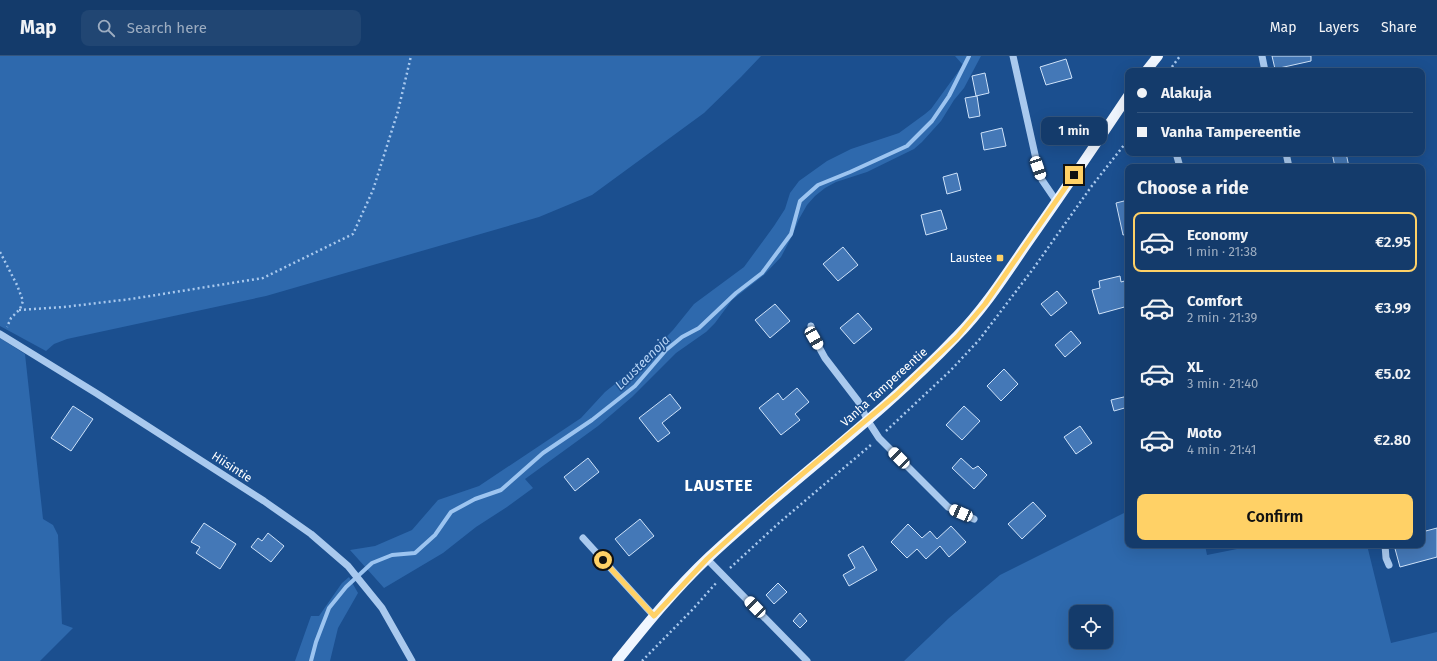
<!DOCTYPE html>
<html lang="en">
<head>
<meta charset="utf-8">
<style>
  body { margin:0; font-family:"Fira Sans",sans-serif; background:#214673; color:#f1f3f6; height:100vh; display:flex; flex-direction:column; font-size:15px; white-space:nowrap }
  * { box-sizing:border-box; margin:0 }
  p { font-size:13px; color:#9dadc1 }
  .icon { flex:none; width:22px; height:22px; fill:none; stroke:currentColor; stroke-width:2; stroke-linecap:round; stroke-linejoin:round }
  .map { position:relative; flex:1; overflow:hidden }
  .sheet { position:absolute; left:1125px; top:108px; width:300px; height:384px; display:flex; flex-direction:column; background:#143b6b; border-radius:8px; box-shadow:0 4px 16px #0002,0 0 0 1px #33557e }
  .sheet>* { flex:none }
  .top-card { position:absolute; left:1125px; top:12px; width:300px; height:88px; border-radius:8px; box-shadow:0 4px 16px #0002,0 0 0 1px #33557e; display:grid; align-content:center; height:88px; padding:0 12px; background:#143b6b }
  .tools { position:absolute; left:1069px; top:549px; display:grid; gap:8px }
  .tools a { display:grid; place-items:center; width:44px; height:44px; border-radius:8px; background:#143b6b; box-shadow:0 4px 16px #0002,0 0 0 1px #33557e; font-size:20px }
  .end { position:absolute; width:18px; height:18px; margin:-9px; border:5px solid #ffd166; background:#111; box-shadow:0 0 0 2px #111 }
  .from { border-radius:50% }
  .bubble { position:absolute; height:28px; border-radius:8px; background:#143b6b; box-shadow:0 4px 16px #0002,0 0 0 1px #33557e; font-size:13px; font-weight:600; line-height:28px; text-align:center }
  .car { position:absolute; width:12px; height:24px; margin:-12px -6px; border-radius:5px; box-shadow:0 0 3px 1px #0007; background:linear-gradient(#fff 24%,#345 0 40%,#fff 0 76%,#345 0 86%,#fff 0) }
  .top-card b { display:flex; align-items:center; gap:14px; height:38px; font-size:15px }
  .top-card b+b { border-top:1px solid #33557e }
  .top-card i { width:10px; height:10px; background:#f1f3f6 }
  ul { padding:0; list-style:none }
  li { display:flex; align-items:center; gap:12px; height:60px; margin:0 8px 6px; padding:0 4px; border:2px solid transparent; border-radius:8px }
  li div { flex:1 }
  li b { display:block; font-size:15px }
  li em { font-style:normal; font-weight:600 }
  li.active { border-color:#ffd166 }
  li>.icon { width:36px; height:36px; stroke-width:1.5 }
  h2 { padding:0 12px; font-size:18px; line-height:48px }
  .primary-button { display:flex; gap:8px; margin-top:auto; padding:8px 12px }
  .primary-button a { flex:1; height:46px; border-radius:8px; background:#ffd166; color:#111; font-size:16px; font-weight:600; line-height:46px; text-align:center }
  header { display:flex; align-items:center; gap:24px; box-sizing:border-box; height:56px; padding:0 20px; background:#143b6b; border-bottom:1px solid #33557e }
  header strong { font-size:19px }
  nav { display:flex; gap:22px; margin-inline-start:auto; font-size:14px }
  .search { width:280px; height:36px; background:#214673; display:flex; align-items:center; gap:10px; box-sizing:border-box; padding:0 14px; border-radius:8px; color:#9dadc1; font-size:15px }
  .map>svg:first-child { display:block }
  .green { fill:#2e69ad; fill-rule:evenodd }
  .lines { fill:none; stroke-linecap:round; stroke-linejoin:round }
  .stream { stroke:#9cc4f0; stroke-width:4 }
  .building { fill:#4478b7; stroke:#cfe3fa }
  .path { stroke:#a9c9ee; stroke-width:2.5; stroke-dasharray:2 3; stroke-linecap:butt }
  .minor { stroke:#a9c9ee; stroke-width:7 }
  .major { stroke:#f0f6ff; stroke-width:10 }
  .route { stroke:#ffd166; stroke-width:5 }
  .poi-dot { fill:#ffd166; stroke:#1b4f8f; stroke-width:1.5 }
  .labels { text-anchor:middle; stroke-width:3; stroke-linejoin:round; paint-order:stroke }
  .poi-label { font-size:12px; fill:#fff; stroke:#1b4f8f; text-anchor:end }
  .street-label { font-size:12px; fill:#fff; stroke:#1b4f8f }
  .water-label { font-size:13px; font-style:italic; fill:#b5d3f5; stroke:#1b4f8f }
  .district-label { font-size:16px; font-weight:bold; letter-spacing:1px; fill:#fff; stroke:#1b4f8f }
</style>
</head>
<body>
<header>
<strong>Map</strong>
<div class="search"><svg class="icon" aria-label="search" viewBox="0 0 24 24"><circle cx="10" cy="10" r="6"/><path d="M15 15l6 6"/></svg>Search here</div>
<nav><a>Map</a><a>Layers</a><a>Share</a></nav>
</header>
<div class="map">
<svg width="1437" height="605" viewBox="0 0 1437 605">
  <rect width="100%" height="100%" fill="#1b4f8f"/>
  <path class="green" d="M 0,0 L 761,0 L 741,21 L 704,57 L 592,139 L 539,161 L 266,240 L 67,283 L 54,288 L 46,295 L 0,270 Z
    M 955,0 L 981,0 L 964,32 L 954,44 L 941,65 L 922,86 L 914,93 L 867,116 L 836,126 L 825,132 L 815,140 L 807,149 L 799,163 L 792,180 L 781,201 L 764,219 L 732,244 L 715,267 L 706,276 L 676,297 L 632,341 L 598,370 L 525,423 L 533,432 L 507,451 L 476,471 L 443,497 L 384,532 L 350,494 L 375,490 L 412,474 L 438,444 L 479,430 L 581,362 L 605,336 L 641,307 L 673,274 L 694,248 L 744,211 L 774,170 L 785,153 L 790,137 L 799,125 L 827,105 L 851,93 L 899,77 L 925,58 L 931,53 L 963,9 Z
    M 0,282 L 25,298 L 43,463 L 53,469 L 58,479 L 62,568 L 73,572 L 40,605 L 0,605 Z
    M 1128,455 L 1128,489 L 1205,489 L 1207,499 L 1257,489 L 1367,489 L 1391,587 L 1437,576 L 1437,605 L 904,605 L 949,562 L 1000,519 ZM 1076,556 L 1106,556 L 1106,586 L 1076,586 Z
    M 349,521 L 358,537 L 338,572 L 330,605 L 295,605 L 311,560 L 319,560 L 342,527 Z"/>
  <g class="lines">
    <path class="stream" d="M 311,605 L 316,586 L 329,552 L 346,531 L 372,507 L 392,499 L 415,497 L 435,479 L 451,456 L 475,443 L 501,434 L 543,397 L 592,364 L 635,330 L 666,294 L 682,281 L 699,272 L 736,237 L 762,217 L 791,178 L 800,145 L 818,129 L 850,116 L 907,90 L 932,65 L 949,40 L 969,0"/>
  </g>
  <path class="building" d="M 1272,0 L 1311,0 L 1311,5 L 1275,13 Z
    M 1066,3 L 1072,22 L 1046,29 L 1040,11 Z
    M 985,17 L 989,37 L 976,40 L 972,20 Z
    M 977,40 L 980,60 L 969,62 L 965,42 Z
    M 1002,72 L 1006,90 L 984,94 L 981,77 Z
    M 1332,97 L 1346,97 L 1349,111 L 1335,111 Z
    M 957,117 L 961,134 L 947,138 L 943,121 Z
    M 1128,144 L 1128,178 L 1123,179 L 1116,147 Z
    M 941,154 L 947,173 L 926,179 L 921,159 Z
    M 843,191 L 858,209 L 838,225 L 823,208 Z
    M 1120,220 L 1121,226 L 1128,224 L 1128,250 L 1099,258 L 1092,234 L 1100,232 L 1099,225 Z
    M 1057,235 L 1067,247 L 1051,260 L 1041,248 Z
    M 775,248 L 790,265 L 770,282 L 755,264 Z
    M 858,257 L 872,273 L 854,288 L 840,272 Z
    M 1071,275 L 1081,287 L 1065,301 L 1055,289 Z
    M 1004,313 L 1018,328 L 1001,345 L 987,330 Z
    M 797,332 L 809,346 L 795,358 L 800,364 L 781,379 L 759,352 L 778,337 L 783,344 Z
    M 670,338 L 681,352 L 662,367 L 670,377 L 658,386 L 639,362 Z
    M 1128,340 L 1128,351 L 1114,355 L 1111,344 Z
    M 73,350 L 93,363 L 71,395 L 51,382 Z
    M 964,350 L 980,365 L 962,384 L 946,369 Z
    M 1080,370 L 1092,387 L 1076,398 L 1064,381 Z
    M 588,402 L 599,416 L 575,435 L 564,421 Z
    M 961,402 L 973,413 L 978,410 L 987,419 L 974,433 L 952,412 Z
    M 1033,446 L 1046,460 L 1022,483 L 1008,468 Z
    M 640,463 L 654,480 L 629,500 L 615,483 Z
    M 204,467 L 236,488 L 220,513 L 196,497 L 200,491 L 191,486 Z
    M 908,468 L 922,482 L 930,475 L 937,483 L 951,470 L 966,486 L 949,501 L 940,490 L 926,503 L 917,493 L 907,502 L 891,486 Z
    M 1437,472 L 1437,501 L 1400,511 L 1394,489 L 1422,489 L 1422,476 Z
    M 268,477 L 284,490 L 271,506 L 251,491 L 258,482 L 262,485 Z
    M 863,490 L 877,514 L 849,530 L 843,519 L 855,512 L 848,499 Z
    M 778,527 L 787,536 L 774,548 L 766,539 Z
    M 800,557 L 807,565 L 800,572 L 793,565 Z"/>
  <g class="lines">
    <path class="path" d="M 1169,15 L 1180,0
      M 0,196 L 17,229 L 23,245 L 20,253 L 11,262 L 7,271
      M 19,254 L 64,251 L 131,243 L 263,222 L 353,178 L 373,134 L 398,55 L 411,0
      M 886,375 L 951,314 L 979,284 L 1033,213 L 1091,131 L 1128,84
      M 730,512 L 780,466 L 872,388
      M 642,605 L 693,553 L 717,526"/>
    <path class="minor" d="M 1013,0 L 1038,112 L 1042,124 L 1057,146
      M 1262,0 L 1265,15
      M 1176,97 L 1180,111
      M 1286,97 L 1289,111
      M 811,270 L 814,282 L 825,302 L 858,345 L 868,365 L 879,382 L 948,451 L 974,463
      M 0,278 L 96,337 L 264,445 L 311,478 L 348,510 L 382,552 L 412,605
      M 583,482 L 654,560
      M 1385,489 L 1386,502 L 1389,509
      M 707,503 L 807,605"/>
    <path class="major" d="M 1146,15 L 1158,0
      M 617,605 C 646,569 675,533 709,501 C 789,426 880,361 956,281 C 982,255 1003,223 1024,192 C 1059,142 1094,91 1128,40"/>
  </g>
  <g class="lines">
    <path class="route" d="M 603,504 L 654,560 L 707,503 L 768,447 L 896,339 L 957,281 L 985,248 L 1074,119"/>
  </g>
  <rect class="poi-dot" x="996" y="198" width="8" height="8" rx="2"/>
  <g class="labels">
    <g class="poi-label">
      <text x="992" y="206">Laustee</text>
    </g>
    <g class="street-label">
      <text transform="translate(884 331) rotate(-42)" y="4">Vanha Tampereentie</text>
      <text transform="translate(232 411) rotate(33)" y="4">Hiisintie</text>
    </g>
    <g class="water-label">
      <text transform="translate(642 306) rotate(-45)" y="5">Lausteenoja</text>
    </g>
    <g class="district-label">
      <text x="719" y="435">LAUSTEE</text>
    </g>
  </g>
</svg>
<div class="tools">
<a><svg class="icon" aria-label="locate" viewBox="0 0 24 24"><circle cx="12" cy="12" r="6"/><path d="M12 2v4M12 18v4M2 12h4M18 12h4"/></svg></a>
</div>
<i class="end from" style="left:603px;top:504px"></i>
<i class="end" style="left:1074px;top:119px"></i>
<div class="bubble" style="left:1041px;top:61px;width:66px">1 min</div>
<i class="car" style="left:1038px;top:112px;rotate:161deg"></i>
<i class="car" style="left:814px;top:282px;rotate:150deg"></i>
<i class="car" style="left:899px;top:402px;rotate:315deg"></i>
<i class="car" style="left:961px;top:457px;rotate:294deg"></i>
<i class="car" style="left:755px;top:551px;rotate:316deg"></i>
<div class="top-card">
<b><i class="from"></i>Alakuja</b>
<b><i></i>Vanha Tampereentie</b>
</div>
<section class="sheet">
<h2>Choose a ride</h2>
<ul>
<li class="active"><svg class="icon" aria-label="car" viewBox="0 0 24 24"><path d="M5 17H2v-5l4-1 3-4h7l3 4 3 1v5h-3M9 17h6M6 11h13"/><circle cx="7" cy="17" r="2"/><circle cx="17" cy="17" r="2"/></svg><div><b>Economy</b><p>1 min · 21:38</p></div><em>€2.95</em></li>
<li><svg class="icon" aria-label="car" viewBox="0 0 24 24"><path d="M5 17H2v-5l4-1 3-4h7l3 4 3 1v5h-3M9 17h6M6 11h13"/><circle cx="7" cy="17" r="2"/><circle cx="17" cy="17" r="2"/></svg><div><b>Comfort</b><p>2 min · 21:39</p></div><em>€3.99</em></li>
<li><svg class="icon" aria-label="car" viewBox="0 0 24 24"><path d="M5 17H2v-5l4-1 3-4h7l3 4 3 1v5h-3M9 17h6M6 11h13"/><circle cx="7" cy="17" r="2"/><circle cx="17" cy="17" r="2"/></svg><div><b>XL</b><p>3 min · 21:40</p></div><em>€5.02</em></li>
<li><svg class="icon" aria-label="car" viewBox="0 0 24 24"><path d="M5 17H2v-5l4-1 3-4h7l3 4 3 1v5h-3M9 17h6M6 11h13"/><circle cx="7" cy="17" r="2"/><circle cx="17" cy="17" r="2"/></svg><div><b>Moto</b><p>4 min · 21:41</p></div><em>€2.80</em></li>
</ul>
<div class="primary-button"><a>Confirm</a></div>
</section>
</div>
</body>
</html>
